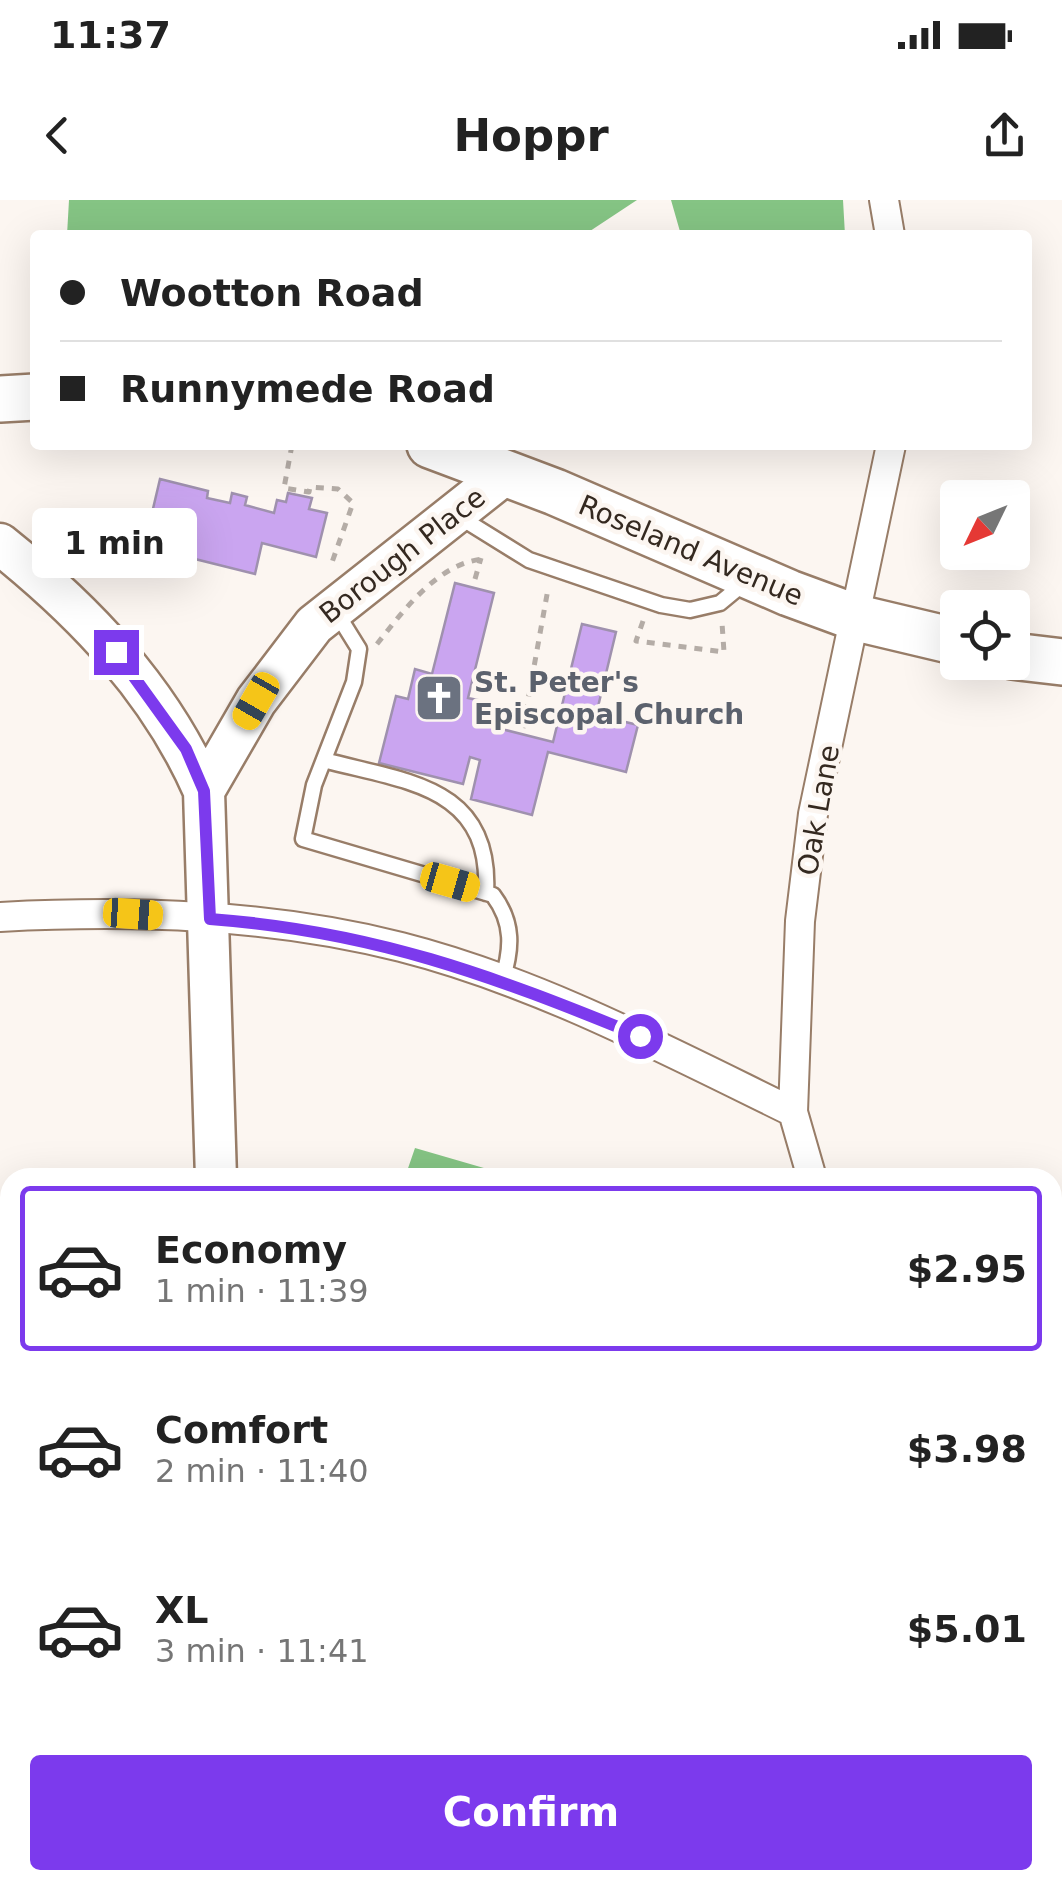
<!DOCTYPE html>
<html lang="en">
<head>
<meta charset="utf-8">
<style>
  body { margin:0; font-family:"DejaVu Sans",sans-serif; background:#f6f6f6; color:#222; height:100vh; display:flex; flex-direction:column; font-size:38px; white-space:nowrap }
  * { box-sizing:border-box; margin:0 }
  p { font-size:32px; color:#767676 }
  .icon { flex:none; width:55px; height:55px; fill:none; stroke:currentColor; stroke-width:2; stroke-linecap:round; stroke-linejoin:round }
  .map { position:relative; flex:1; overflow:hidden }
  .panel { position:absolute; left:0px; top:968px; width:1062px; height:722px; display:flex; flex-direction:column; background:#fff; border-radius:30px 30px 0 0; box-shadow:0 10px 40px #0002 }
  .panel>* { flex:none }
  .banner { position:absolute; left:30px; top:30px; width:1002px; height:220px; border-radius:10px; box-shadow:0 10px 40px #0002; display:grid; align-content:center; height:220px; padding:0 30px; background:#fff }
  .needle { width:65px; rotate:227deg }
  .controls { position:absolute; left:940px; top:280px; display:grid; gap:20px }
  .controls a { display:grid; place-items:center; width:90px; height:90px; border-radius:10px; background:#fff; box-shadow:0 10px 40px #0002; font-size:50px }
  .end { position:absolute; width:45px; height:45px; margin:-22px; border:12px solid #7c3aed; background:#fff; box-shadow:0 0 0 5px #fff }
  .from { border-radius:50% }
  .bubble { position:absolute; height:70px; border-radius:10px; background:#fff; box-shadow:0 10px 40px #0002; font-size:32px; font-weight:700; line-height:70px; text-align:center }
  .car { position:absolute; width:30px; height:60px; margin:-30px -15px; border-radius:12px; box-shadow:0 0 8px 2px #0007; background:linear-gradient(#f5c518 24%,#345 0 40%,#f5c518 0 76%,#345 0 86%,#f5c518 0) }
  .banner b { display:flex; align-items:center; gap:35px; height:95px; font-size:38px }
  .banner b+b { border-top:2px solid #e0e0e0 }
  .banner i { width:25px; height:25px; background:#222 }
  ul { padding:18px 0 0; list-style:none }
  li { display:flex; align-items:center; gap:30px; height:165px; margin:0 20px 15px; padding:0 10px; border:5px solid transparent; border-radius:10px }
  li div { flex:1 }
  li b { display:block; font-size:38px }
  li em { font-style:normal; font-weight:700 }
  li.current { border-color:#7c3aed }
  li>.icon { width:90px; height:90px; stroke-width:1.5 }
  .action { display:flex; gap:20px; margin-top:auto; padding:20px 30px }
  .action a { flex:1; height:115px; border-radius:10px; background:#7c3aed; color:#fff; font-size:40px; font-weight:700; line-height:115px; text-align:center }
  .status { display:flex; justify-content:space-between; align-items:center; height:70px; padding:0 50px; background:#fff; direction:ltr }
  .status svg { height:28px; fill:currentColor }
  header { display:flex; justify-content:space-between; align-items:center; height:130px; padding:0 30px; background:#fff; font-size:45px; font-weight:700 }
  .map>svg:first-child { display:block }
  .green { fill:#a2d3a0 }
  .forest { fill:#85c484 }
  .building { fill:#caa5f0; stroke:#9f91ae; stroke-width:2.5 }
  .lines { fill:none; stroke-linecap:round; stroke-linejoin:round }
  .lane-casing { stroke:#987d68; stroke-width:19 }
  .street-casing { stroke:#987d68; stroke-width:32 }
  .secondary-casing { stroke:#987d68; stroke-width:45 }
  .primary-casing { stroke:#987d68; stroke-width:50 }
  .path { stroke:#b4aca6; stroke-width:5; stroke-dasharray:8 8; stroke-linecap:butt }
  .lane { stroke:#fff; stroke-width:14 }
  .street { stroke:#fff; stroke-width:28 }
  .secondary { stroke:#fff; stroke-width:40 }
  .primary { stroke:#fff; stroke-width:45 }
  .route { stroke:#7c3aed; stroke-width:12 }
  .labels { text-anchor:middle; stroke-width:9; stroke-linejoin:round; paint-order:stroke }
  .street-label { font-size:28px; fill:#342920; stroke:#fcf6f1 }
  .worship-label { font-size:28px; font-weight:bold; fill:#5b616d; stroke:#fcf6f1; text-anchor:start }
</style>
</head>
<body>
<div class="status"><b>11:37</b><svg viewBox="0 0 49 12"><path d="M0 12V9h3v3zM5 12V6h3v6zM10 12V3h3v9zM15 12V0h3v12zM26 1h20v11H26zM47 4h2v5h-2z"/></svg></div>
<header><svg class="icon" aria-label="back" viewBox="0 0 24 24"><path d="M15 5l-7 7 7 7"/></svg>Hoppr<svg class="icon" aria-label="share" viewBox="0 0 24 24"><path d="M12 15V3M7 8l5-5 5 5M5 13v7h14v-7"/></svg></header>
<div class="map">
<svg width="1062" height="1688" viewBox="0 0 1062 1688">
  <rect width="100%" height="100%" fill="#fcf6f1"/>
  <path class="green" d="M 1053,1499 L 1062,1501 L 1062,1688 L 991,1688 L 983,1680 L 1052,1680 Z
    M 0,1642 L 10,1642 L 10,1680 L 343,1683 L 341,1688 L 0,1688 Z"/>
  <path class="forest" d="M 69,0 L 637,0 L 584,35 L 67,35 Z
    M 671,0 L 843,0 L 845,35 L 681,35 Z
    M 415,948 L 508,975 L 405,977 Z
    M 1062,1285 L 1062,1501 L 1052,1499 L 1052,1286 Z"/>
  <path class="building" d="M 160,279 L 208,291 L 207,298 L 230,303 L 232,293 L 247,297 L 245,305 L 274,313 L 277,300 L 286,302 L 288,293 L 312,298 L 309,309 L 327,313 L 316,357 L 262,343 L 255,374 L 175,354 L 179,337 L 148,330 Z
    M 455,383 L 494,393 L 468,498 L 487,502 L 482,524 L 553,542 L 582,424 L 616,432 L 596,515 L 638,525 L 626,572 L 548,552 L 532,615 L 471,599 L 480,560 L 470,557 L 463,584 L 379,563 L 396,496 L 408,499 L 415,469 L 432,474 Z"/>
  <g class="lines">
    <g class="lane-casing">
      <path id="lane" d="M 458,316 L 529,360 L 661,405 L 690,410 L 720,403 L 743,384
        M 336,412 L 359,449 L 354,482 L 314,585 L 303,639 L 493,695 C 514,723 512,749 502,781
        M 324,560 C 405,582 492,585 486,693
        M 0,1354 L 10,1356
        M 473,1680 L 491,1688"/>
    </g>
    <g class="street-casing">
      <path id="street" d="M 884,0 L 890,35
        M 0,717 C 133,710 271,714 401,747 C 538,782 666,850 793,912
        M 812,978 L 793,912 L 800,721 L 813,614 L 891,245
        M 1052,1036 L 1062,1038
        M 1052,1311 L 1062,1310
        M 0,1612 L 10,1613
        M 942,1680 L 950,1688"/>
    </g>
    <g class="secondary-casing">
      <path id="secondary" d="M 0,344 C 85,412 160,490 204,591 L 216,978
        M 204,591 L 256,501 L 314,425 L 505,274
        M 375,1688 L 379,1680"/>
    </g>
    <g class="primary-casing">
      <path id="primary" d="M 0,199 L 35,197
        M 430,245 L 555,292 L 789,393 L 857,418 L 958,442
        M 1012,456 L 1062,462"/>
    </g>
    <path class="path" d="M 292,245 L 284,288 L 309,292 L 310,287 L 338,289 L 353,303 L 330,368
      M 475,379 L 481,358
      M 643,421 L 636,441 L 724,452 L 722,423
      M 377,444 C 404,410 440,360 487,359
      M 523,528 L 548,389"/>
    <use href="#lane" class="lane"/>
    <use href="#street" class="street"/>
    <use href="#secondary" class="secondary"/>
    <use href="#primary" class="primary"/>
  </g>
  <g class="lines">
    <path class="route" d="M 116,452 L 186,549 L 204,591 L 210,719 C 373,731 491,775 640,836"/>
  </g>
  <defs>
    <g id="church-square" transform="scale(2.5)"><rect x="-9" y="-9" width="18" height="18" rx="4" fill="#6b7280" stroke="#fcf6f1"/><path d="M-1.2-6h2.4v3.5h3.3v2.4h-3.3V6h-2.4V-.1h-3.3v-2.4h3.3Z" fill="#fff"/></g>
  </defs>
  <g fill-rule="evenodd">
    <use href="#church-square" x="439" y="498"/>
  </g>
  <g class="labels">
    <g class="street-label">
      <text transform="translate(691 350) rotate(23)" y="10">Roseland Avenue</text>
      <text transform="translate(402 355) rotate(-38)" y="10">Borough Place</text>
      <text transform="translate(818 610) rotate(-80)" y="10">Oak Lane</text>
    </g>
    <g class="worship-label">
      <text x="474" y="492">St. Peter's<tspan x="474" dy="32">Episcopal Church</tspan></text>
    </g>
  </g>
</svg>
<div class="controls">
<a><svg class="needle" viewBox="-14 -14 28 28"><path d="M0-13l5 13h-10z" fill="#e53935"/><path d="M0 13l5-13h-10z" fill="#767676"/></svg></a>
<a><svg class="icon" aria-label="locate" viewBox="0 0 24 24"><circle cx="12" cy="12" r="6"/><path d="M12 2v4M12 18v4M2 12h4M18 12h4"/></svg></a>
</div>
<i class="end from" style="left:640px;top:836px"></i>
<i class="end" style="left:116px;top:452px"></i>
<div class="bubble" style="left:32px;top:308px;width:165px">1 min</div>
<i class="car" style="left:256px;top:501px;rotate:210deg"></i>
<i class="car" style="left:450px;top:682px;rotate:106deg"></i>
<i class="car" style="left:133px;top:714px;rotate:94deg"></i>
<div class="banner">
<b><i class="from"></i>Wootton Road</b>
<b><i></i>Runnymede Road</b>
</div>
<section class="panel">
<ul>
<li class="current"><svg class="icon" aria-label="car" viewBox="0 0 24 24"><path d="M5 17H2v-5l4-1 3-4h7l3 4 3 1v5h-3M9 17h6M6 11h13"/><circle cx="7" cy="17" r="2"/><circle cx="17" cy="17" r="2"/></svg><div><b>Economy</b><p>1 min · 11:39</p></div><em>$2.95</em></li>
<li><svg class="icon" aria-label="car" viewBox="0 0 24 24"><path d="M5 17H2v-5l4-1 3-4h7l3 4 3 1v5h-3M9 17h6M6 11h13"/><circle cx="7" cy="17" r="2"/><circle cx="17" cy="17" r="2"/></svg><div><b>Comfort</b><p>2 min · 11:40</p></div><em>$3.98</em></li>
<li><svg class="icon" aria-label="car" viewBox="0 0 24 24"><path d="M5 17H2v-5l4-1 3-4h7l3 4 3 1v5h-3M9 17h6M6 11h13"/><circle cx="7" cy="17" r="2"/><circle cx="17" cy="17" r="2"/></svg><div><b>XL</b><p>3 min · 11:41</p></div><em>$5.01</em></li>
</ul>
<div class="action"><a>Confirm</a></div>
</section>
</div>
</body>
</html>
